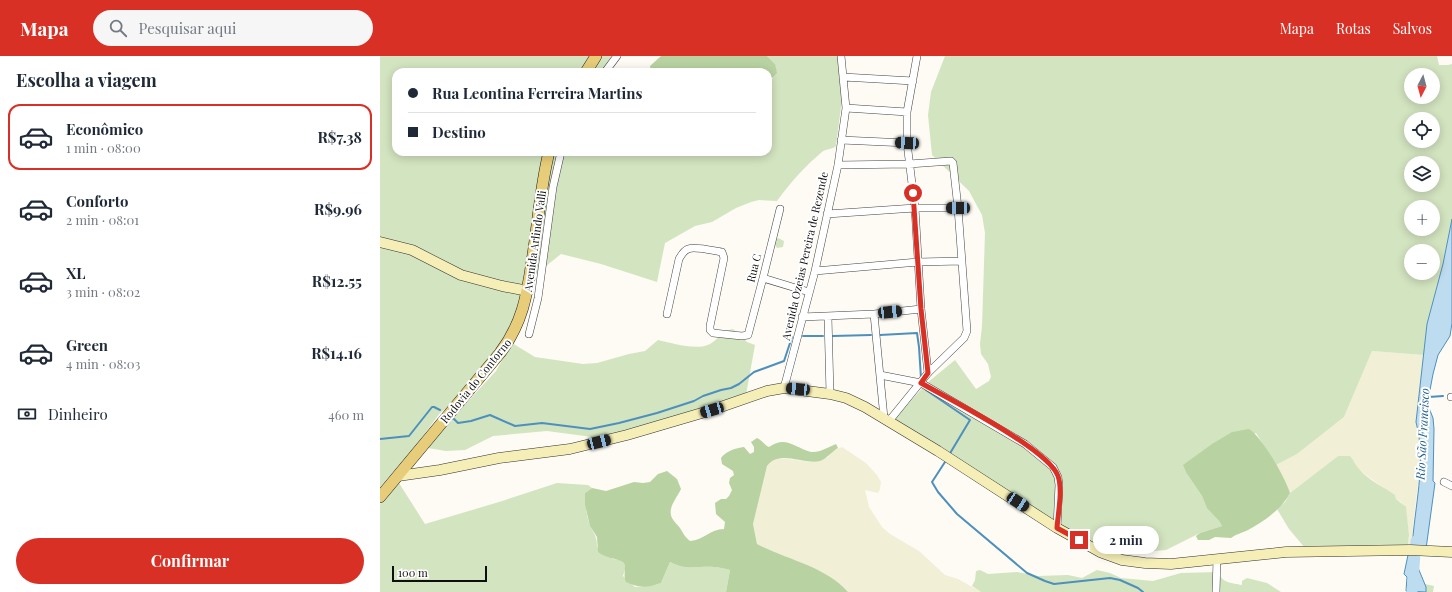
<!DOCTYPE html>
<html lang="pt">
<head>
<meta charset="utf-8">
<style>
  body { margin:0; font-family:"Playfair Display",serif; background:#f6f6f7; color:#1f2937; height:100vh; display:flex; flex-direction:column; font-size:15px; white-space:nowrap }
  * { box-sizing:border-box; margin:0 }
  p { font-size:13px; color:#747a83 }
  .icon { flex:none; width:22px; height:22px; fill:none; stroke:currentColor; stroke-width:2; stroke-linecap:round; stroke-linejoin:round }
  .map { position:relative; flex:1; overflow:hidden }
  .sheet { display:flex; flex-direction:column; background:#fff; width:380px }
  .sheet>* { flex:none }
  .guide { position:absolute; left:12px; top:12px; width:380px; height:88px; border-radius:12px; box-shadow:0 2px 10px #0003; display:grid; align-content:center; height:88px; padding:0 16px; background:#fff }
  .needle { width:26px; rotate:186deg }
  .buttons { position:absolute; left:1024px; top:12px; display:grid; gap:8px }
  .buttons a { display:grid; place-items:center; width:36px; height:36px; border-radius:50%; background:#fff; box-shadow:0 2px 10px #0003; font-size:20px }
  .scale { position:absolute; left:12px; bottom:10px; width:95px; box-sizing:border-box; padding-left:4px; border:2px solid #0f0f0f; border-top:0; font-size:11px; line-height:14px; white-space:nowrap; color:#0f0f0f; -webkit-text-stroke:3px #fff; paint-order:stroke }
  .end { position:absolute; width:18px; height:18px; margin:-9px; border:5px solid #d93025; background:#fff; box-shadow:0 0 0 2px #fff }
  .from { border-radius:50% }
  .bubble { position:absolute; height:28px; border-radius:14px; background:#fff; box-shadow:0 2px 10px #0003; font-size:13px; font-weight:700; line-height:28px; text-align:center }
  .car { position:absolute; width:12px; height:24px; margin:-12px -6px; border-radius:5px; box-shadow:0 0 3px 1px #0007; background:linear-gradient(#222 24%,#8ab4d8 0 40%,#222 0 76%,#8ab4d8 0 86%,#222 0) }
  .guide b { display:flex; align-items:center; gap:14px; height:38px; font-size:15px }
  .guide b+b { border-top:1px solid #e0e1e3 }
  .guide i { width:10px; height:10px; background:#1f2937 }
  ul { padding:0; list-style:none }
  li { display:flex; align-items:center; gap:12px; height:66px; margin:0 8px 6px; padding:0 8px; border:2px solid transparent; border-radius:12px }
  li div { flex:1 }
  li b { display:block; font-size:15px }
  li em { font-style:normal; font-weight:700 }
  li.active { border-color:#d93025 }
  li>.icon { width:36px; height:36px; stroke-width:1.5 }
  h2 { padding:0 16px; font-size:18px; line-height:48px }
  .pay { display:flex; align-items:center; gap:10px; height:44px; padding:0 16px; font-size:15px }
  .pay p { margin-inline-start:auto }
  .primary-button { display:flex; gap:8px; margin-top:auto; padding:8px 16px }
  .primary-button a { flex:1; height:46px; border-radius:24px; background:#d93025; color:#fff; font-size:16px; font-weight:700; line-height:46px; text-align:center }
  header { display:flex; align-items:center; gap:24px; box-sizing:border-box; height:56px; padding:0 20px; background:#d93025; color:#fff }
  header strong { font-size:19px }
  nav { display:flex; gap:22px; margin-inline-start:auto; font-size:14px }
  .search { width:280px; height:36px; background:#f6f6f7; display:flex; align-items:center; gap:10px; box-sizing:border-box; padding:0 14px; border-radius:22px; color:#747a83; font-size:15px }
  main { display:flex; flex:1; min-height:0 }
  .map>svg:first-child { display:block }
  .farmland { fill:#f1efd6 }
  .green { fill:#d3e4c0; fill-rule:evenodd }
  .forest { fill:#b8d3a1 }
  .water { fill:#bedcef; stroke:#4e90bd }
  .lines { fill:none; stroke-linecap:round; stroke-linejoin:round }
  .stream { stroke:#4e90bd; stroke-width:2 }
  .river { stroke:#bedcef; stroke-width:11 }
  .street-casing { stroke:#424242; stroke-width:8 }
  .secondary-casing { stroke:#313131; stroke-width:11 }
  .primary-casing { stroke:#202020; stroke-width:12 }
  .street { stroke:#fff; stroke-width:7 }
  .secondary { stroke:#f5eeb7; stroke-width:10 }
  .primary { stroke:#e7cd79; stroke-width:11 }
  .route { stroke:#d93025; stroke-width:5 }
  .labels { text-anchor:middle; stroke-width:4; stroke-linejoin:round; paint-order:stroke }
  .street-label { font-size:11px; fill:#0f0f0f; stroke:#fff }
  .water-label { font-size:12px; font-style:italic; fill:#276392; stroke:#fff }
</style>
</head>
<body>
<header>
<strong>Mapa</strong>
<div class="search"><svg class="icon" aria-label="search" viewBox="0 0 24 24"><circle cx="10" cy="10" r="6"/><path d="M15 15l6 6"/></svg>Pesquisar aqui</div>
<nav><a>Mapa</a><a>Rotas</a><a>Salvos</a></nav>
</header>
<main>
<section class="sheet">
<h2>Escolha a viagem</h2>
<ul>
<li class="active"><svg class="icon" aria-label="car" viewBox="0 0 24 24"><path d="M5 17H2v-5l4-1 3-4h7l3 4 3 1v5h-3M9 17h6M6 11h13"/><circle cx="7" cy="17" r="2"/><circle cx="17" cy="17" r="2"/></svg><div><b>Econômico</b><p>1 min · 08:00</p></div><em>R$7.38</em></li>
<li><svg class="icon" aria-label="car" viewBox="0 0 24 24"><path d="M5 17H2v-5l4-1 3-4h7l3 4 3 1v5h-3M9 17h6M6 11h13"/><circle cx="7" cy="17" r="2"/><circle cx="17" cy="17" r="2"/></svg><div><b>Conforto</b><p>2 min · 08:01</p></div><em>R$9.96</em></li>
<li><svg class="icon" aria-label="car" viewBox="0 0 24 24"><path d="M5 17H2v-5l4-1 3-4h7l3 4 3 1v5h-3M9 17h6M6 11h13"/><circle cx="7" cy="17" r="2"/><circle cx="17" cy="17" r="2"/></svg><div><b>XL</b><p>3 min · 08:02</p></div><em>R$12.55</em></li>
<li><svg class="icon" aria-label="car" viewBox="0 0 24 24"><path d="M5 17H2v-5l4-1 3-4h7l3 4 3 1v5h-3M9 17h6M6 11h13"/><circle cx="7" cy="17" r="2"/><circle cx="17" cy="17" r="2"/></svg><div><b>Green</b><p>4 min · 08:03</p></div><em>R$14.16</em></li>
</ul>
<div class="pay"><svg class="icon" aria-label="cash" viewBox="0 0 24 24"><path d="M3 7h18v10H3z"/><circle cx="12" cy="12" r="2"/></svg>Dinheiro<p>460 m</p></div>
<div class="primary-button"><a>Confirmar</a></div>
</section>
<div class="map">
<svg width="1072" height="536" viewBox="0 0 1072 536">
  <rect width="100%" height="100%" fill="#fdfbf3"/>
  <path class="farmland" d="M 992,295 L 1044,299 L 1036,366 L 1040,381 L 1040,412 L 1033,469 L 1032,494 L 1030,494 L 1028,487 L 1029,479 L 1026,454 L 1021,446 L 1016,443 L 1015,439 L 1001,430 L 978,413 L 974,405 L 958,400 L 910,437 L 907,429 L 896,409 L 917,398 L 964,361 Z
    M 462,391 L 486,407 L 497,419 L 501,426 L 500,433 L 498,437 L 485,434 L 489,451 L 502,471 L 510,478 L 539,495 L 565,519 L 578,523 L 601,536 L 468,536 L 463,531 L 377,488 L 373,468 L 387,410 L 391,405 L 399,402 L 432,406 L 441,404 L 448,401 L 454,394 Z"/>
  <path class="green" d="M 0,0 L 211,0 L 201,16 L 16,16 L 16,96 L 164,96 L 157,131 L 142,239 L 132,269 L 112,301 L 69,350 L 60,357 L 37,388 L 0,431 Z
    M 221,0 L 235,0 L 224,16 L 212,16 Z
    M 387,0 L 458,0 L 462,43 L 456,90 C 452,94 447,92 442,96 C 425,110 410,127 397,145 L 379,144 L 371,146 L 356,152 L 332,166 L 315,170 L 285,187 L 277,226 L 221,208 L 181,198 L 156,218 L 168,118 L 173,96 L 388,96 L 388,26 L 393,22 L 395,8 Z
    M 565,0 L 1057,0 L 1059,9 L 1068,9 L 1072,8 L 1072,163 L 1063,208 L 1047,268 L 1044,299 L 992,295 L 964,361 L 917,398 L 896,409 L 876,377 L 807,418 L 822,440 L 827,451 L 839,465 L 842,470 L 820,477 L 786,494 L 764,496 L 712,488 L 514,366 L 517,360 L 547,327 L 575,304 L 596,333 L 609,325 L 611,321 L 608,308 L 601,298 L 600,288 L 602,270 L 605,177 L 602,159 L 589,135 L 552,99 L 548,59 L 551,36 ZM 1031,19 L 1053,19 L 1053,41 L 1031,41 ZM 1031,63 L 1053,63 L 1053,85 L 1031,85 ZM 1031,107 L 1053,107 L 1053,129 L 1031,129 ZM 1031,151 L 1053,151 L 1053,173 L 1031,173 ZM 1031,195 L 1053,195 L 1053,217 L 1031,217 Z
    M 398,182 L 404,185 L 403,191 L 397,192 L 394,188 L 395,184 Z
    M 353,273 L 367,286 L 375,289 L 366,339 L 220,382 L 167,375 L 113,380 L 85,394 L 66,395 L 48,392 L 77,357 L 116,315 L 132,287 L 155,301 L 203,308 L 217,307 L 249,298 L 265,295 L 278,284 C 292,287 317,295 330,288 C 340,282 341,275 353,273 Z
    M 958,400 L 970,400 C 974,404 975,409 979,413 C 988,424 1004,431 1015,439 L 1016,443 L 1026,451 L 1029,479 L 1028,487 L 1030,494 L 925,492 L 909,473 L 897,453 L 905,446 L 910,437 Z
    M 19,427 L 45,468 L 119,446 L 177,427 L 208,429 L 212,432 L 205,437 C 205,447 206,459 210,469 C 214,479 217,479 217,491 L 233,503 L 239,504 L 244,507 L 245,513 L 243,520 L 255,531 L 275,529 L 281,527 L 290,506 C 307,515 317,510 334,511 C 339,511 345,513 350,514 L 346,536 L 0,536 L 0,448 Z
    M 600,514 L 608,518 L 637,516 L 658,520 L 688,519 L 702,522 L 717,514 L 730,517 L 741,522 L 773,525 L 801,517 L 838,516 C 842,527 852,527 862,529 L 862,525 L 867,522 L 887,527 L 901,536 L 601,536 L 592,530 L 595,524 L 596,515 Z
    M 1045,528 L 1054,530 L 1053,536 L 1046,536 Z"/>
  <path class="forest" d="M 281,0 L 387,0 L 395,8 L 397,17 L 388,26 L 388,16 L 271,16 L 270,10 Z
    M 869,373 C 882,381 905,421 910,437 C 901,454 884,465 868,474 C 862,477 856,478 851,482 L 835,481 L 829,484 L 818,484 L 816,480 L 820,477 L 842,470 L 839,465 L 827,452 L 822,440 L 807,418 L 803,409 L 832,388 L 852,376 Z
    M 377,382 C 383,385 384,389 389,391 C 406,379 415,392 431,396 C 440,397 448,391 456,388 L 458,392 C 452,395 448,402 440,405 C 423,409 399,393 387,410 L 373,468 L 377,488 C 407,504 445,510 468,536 L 346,536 L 350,514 C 345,513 339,511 334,511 C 317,510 307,515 290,506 L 281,527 C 268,532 258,532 246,526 C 243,519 246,514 244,507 C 235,501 227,503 218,496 L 217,481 L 210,470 L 205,449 L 205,437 L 212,432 L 226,435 L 254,426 L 263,427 L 270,426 L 278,418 L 287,415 L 297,423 L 301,433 C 297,442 287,452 292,462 C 294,466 298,469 300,472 C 303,477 305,481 310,485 C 324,484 330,473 344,473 L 345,466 L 336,458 L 335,447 L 341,443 L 346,443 L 349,440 L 352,434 L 349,427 L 350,422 L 354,419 L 353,415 L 342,408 L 341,402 C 346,395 356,392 364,391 L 370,398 L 374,396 L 374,391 L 371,386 Z"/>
  <path class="water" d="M 1072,163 L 1072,267 L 1070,280 L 1058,299 L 1053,318 L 1050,334 L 1049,352 L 1053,362 L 1054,373 L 1053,425 L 1055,427 L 1046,493 L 1032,494 C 1034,452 1047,407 1036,366 L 1047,268 L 1063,208 Z
    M 1028,499 L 1031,499 L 1034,502 L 1046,531 L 1046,536 L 1026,535 L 1027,521 L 1024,518 Z"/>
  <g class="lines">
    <path class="stream" d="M 500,279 L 537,277 L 539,291 L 541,322
      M 423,280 L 443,280
      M 453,280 L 491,279
      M 546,334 L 590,364 L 569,399
      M 1049,341 L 1063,340
      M 73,362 L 78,367 L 91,365 L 110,359 L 135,370 L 162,367 L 210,373 L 239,367 L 277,357 L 314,345 L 323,340 L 341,334 L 351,332 L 359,328 L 374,316 L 404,305 L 412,281
      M 0,383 L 29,380 L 52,351 L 54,351 L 60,354
      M 565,406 L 552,426 L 558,436 L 577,458 L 647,517 L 665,525 L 674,528 L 730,522 L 740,524 L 758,532 L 763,536"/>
    <path class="river" d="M 1032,536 L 1036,485"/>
    <g class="street-casing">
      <path id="street" d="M 537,0 L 527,56 L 527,87 L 535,152 L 541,253 L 548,317
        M 225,16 L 237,0
        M 463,21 L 533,25
        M 466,52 L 527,56
        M 461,84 L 527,87
        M 458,109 L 529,108 L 571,105 L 573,107 L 578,152 L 587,275 L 584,282 L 548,317 L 509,365
        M 447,158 L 535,152 L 578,152
        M 435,215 L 538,206 L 582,205
        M 383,222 L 429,236
        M 287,258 L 299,203 C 301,200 303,195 308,193 C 315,190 334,195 342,196 L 344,202 L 330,270 L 330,274 L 333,277 L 362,280 L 368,279 L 383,222 L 400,153
        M 494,258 L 504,362
        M 422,261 L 494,258 L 541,253
        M 448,261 L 450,338
        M 149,278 L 158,242 L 173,131 L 181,96
        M 500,319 L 541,327 L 645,388 L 673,411 L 678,421 L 679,429 L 677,472
        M 404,332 L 435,215 L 458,109 L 466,52 L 461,0
        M 1071,341 L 1072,341
        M 1064,426 L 1072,430
        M 836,536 L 837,503"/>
    </g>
    <g class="secondary-casing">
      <path id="secondary" d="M 0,186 L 32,194 L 81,219 L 122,230 L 148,235
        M 18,420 L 60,414 L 119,402 L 190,393 L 247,379 L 332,354 L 387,335 L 404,332 L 450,338 L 466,342 L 485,351 L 558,395 L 677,472 L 720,496 L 742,504 L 765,507 L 791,508 L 906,496 L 1030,494 L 1072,496"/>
    </g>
    <g class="primary-casing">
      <path id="primary" d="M 206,16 L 216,0
        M 0,441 L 120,297 C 142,268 147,240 152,205 C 158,169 160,132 169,96"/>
    </g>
    <use href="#street" class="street"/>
    <use href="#secondary" class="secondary"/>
    <use href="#primary" class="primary"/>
  </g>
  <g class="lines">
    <path class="route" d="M 533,137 L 541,253 L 548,317 L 541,327 C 569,343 668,393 678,420 C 683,434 678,457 677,472 L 699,484"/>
  </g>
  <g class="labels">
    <g class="street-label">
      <text transform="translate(155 185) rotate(-82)" y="4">Avenida Arlindo Valli</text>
      <text transform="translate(425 200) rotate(-77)" y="4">Avenida Ozeias Pereira de Rezende</text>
      <text transform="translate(374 212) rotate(-76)" y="4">Rua C</text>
      <text transform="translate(96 325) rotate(-51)" y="4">Rodovia do Contorno</text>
    </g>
    <g class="water-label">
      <text transform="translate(1043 378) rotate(-87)" y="4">Rio São Francisco</text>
    </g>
  </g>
</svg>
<div class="buttons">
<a><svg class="needle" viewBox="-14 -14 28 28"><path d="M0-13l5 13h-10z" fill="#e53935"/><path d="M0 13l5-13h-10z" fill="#747a83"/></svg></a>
<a><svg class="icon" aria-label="locate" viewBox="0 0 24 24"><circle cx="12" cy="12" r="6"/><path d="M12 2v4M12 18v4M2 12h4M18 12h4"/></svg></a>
<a><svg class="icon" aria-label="layers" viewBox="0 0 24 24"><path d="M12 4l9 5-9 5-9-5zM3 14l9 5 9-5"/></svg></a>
<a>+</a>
<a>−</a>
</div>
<div class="scale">100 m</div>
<i class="end from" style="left:533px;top:137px"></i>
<i class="end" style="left:699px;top:484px"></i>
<div class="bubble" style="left:713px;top:470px;width:66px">2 min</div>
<i class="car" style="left:527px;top:87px;rotate:273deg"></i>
<i class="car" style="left:578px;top:152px;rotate:270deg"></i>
<i class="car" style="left:510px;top:256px;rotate:84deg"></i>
<i class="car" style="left:418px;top:333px;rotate:275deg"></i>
<i class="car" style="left:332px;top:354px;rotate:254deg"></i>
<i class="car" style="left:219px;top:386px;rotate:76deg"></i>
<i class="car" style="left:638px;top:446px;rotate:123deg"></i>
<div class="guide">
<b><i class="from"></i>Rua Leontina Ferreira Martins</b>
<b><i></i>Destino</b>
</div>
</div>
</main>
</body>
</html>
